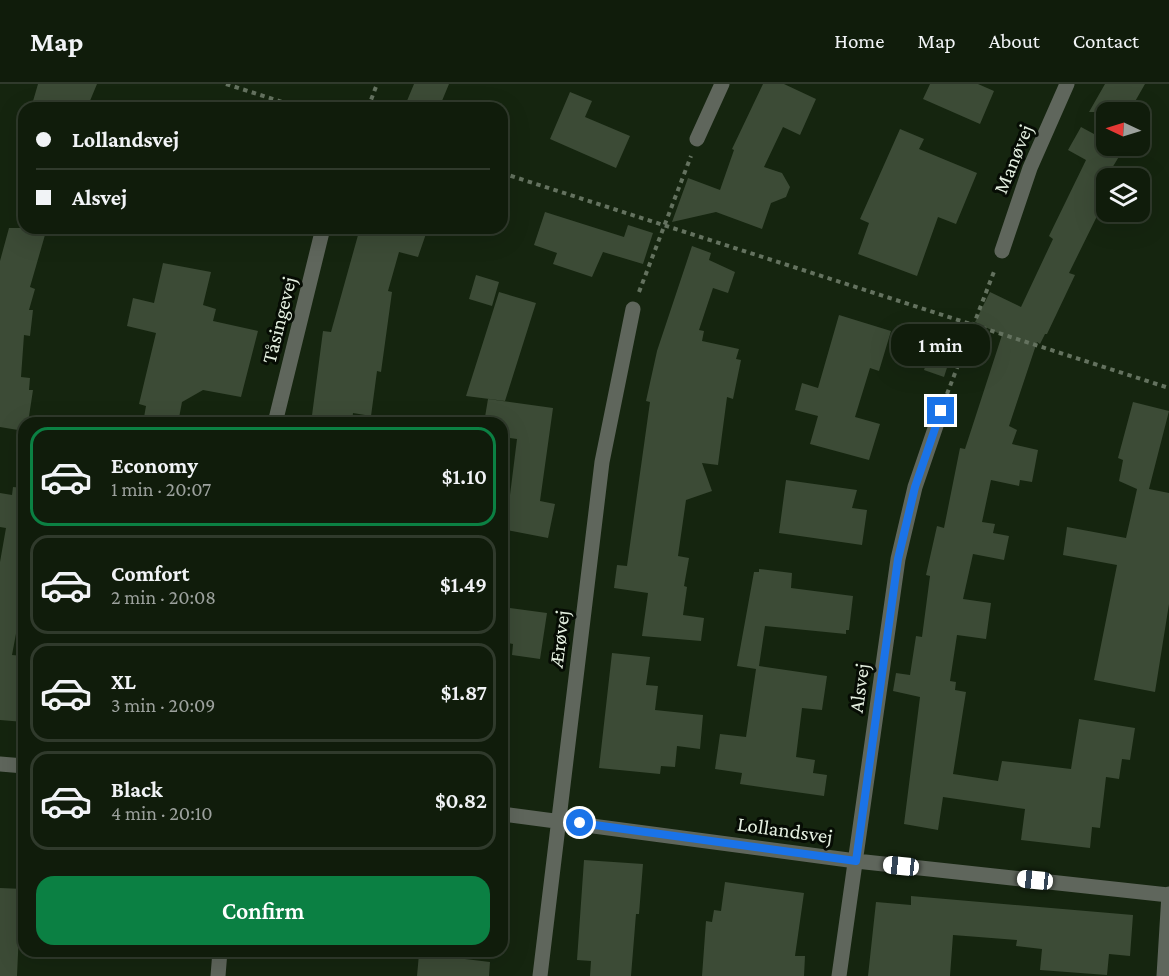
<!DOCTYPE html>
<html lang="en">
<head>
<meta charset="utf-8">
<style>
  body { margin:0; font-family:"Crimson Pro",serif; background:#1e2919; color:#f1f3f6; height:100vh; display:flex; flex-direction:column; font-size:22px; white-space:nowrap }
  * { box-sizing:border-box; margin:0 }
  p { font-size:20px; color:#9ca19d }
  .icon { flex:none; width:33px; height:33px; fill:none; stroke:currentColor; stroke-width:2; stroke-linecap:round; stroke-linejoin:round }
  .map { position:relative; flex:1; overflow:hidden }
  .panel { position:absolute; left:18px; top:333px; width:490px; height:540px; display:flex; flex-direction:column; background:#101c0b; border-radius:18px; box-shadow:0 6px 24px #0002,0 0 0 2px #303a2c }
  .panel>* { flex:none }
  .banner { position:absolute; left:18px; top:18px; width:490px; height:132px; border-radius:18px; box-shadow:0 6px 24px #0002,0 0 0 2px #303a2c; display:grid; align-content:center; height:132px; padding:0 18px; background:#101c0b }
  .needle { width:39px; rotate:274deg }
  .tools { position:absolute; left:1096px; top:18px; display:grid; gap:12px }
  .tools a { display:grid; place-items:center; width:54px; height:54px; border-radius:12px; background:#101c0b; box-shadow:0 6px 24px #0002,0 0 0 2px #303a2c; font-size:30px }
  .end { position:absolute; width:27px; height:27px; margin:-14px; border:8px solid #1a73e8; background:#fff; box-shadow:0 0 0 3px #fff }
  .from { border-radius:50% }
  .bubble { position:absolute; height:42px; border-radius:18px; background:#101c0b; box-shadow:0 6px 24px #0002,0 0 0 2px #303a2c; font-size:20px; font-weight:600; line-height:42px; text-align:center }
  .car { position:absolute; width:18px; height:36px; margin:-18px -9px; border-radius:8px; box-shadow:0 0 4px 2px #0007; background:linear-gradient(#fff 24%,#345 0 40%,#fff 0 76%,#345 0 86%,#fff 0) }
  .banner b { display:flex; align-items:center; gap:21px; height:57px; font-size:22px }
  .banner b+b { border-top:2px solid #303a2c }
  .banner i { width:15px; height:15px; background:#f1f3f6 }
  ul { padding:10px 0 0; list-style:none }
  li { display:flex; align-items:center; gap:18px; height:99px; margin:0 12px 9px; padding:0 6px; border:3px solid #303a2c; border-radius:18px }
  li div { flex:1 }
  li b { display:block; font-size:22px }
  li em { font-style:normal; font-weight:600 }
  li.active { border-color:#0b8043 }
  li>.icon { width:54px; height:54px; stroke-width:1.5 }
  .button { display:flex; gap:12px; margin-top:auto; padding:12px 18px }
  .button a { flex:1; height:69px; border-radius:18px; background:#0b8043; color:#fff; font-size:24px; font-weight:600; line-height:69px; text-align:center }
  header { display:flex; align-items:center; gap:36px; box-sizing:border-box; height:84px; padding:0 30px; background:#101c0b; border-bottom:2px solid #303a2c }
  header strong { font-size:28px }
  nav { display:flex; gap:33px; margin-inline-start:auto; font-size:21px }
  .map>svg:first-child { display:block }
  .building { fill:#3c4b36 }
  .lines { fill:none; stroke-linecap:round; stroke-linejoin:round }
  .path { stroke:#64725f; stroke-width:4; stroke-dasharray:4.5 4.5; stroke-linecap:butt }
  .street { stroke:#5f665c; stroke-width:15 }
  .route { stroke:#1a73e8; stroke-width:8 }
  .labels { text-anchor:middle; stroke-width:6; stroke-linejoin:round; paint-order:stroke }
  .street-label { font-size:21px; fill:#e4efe0; stroke:#060c04 }
</style>
</head>
<body>
<header>
<strong>Map</strong>
<nav><a>Home</a><a>Map</a><a>About</a><a>Contact</a></nav>
</header>
<div class="map">
<svg width="1169" height="892" viewBox="0 0 1169 892">
  <rect width="100%" height="100%" fill="#15250f"/>
  <path class="building" d="M 38,0 L 97,0 L 87,24 L 31,24 Z
    M 414,0 L 449,0 L 439,24 L 404,24 Z
    M 763,0 L 784,0 L 816,15 L 800,51 L 783,43 L 764,83 L 782,89 L 790,103 L 786,113 L 771,119 L 762,145 L 716,128 L 672,138 L 688,94 L 720,106 L 734,66 L 732,65 Z
    M 930,0 L 978,0 L 994,7 L 980,40 L 923,15 Z
    M 1105,0 L 1145,0 L 1129,28 L 1089,28 Z
    M 570,8 L 592,17 L 585,33 L 630,52 L 616,84 L 550,55 Z
    M 1081,43 L 1107,57 L 1107,62 L 1114,62 L 1123,66 L 1109,89 L 1107,112 L 1069,189 L 1075,191 L 1047,250 L 1045,250 L 1040,260 L 1037,258 L 1009,342 L 1017,346 L 1012,360 L 1038,366 L 1032,398 L 1020,396 L 1019,402 L 991,396 L 982,438 L 995,440 L 993,449 L 1009,452 L 1004,476 L 973,470 L 963,515 L 991,519 L 986,555 L 957,551 L 950,597 L 956,598 L 955,606 L 966,608 L 953,690 L 998,697 L 1002,677 L 1071,685 L 1079,635 L 1135,644 L 1130,676 L 1122,675 L 1119,695 L 1106,693 L 1100,744 L 1092,743 L 1090,764 L 1021,756 L 1025,725 L 943,713 L 938,746 L 904,740 L 920,613 L 893,607 L 896,589 L 910,591 L 916,552 L 922,553 L 930,492 L 926,491 L 937,442 L 944,444 L 960,364 L 965,365 L 1002,251 L 975,238 L 990,208 L 1021,223 L 1053,155 L 1049,152 L 1086,76 L 1068,66 Z
    M 900,45 L 924,55 L 919,65 L 977,89 L 956,140 L 938,133 L 917,192 L 858,170 L 869,139 L 860,135 Z
    M 545,128 L 624,153 L 628,141 L 653,149 L 643,180 L 603,168 L 592,193 L 553,180 L 557,169 L 534,161 Z
    M 9,144 L 47,144 L 30,203 L 35,205 L 29,226 L 33,226 L 30,252 L 24,251 L 21,293 L 30,294 L 29,306 L 33,306 L 28,339 L 24,339 L 24,347 L 0,343 L 0,177 Z
    M 360,144 L 428,144 L 418,173 L 399,168 L 388,207 L 392,208 L 381,288 L 377,287 L 371,332 L 353,329 L 352,339 L 311,339 L 323,247 L 331,248 Z
    M 692,162 L 711,169 L 709,176 L 735,188 L 728,209 L 713,204 L 699,246 L 704,247 L 702,257 L 739,265 L 736,275 L 741,276 L 733,315 L 727,313 L 718,381 L 702,379 L 712,407 L 686,416 L 678,472 L 689,474 L 684,502 L 687,503 L 683,531 L 704,534 L 701,557 L 642,552 L 648,509 L 614,504 L 617,481 L 627,482 L 650,318 L 646,317 L 657,267 Z
    M 163,179 L 211,188 L 203,221 L 216,225 L 213,237 L 258,247 L 241,313 L 203,306 L 182,318 L 178,339 L 143,339 L 146,322 L 139,320 L 156,249 L 127,242 L 133,214 L 154,219 Z
    M 476,191 L 499,198 L 492,222 L 469,215 Z
    M 499,208 L 536,219 L 505,317 L 466,312 Z
    M 839,231 L 891,247 L 879,287 L 870,284 L 855,333 L 880,340 L 869,376 L 810,360 L 818,332 L 795,326 L 802,299 L 818,304 Z
    M 935,255 L 954,262 L 944,293 L 924,286 Z
    M 488,315 L 553,324 L 540,417 L 555,420 L 548,454 L 502,445 L 502,409 L 510,411 L 517,355 L 502,353 L 502,339 L 484,339 Z
    M 1133,318 L 1169,327 L 1149,405 L 1169,409 L 1169,520 L 1155,608 L 1094,596 L 1117,481 L 1063,471 L 1067,443 L 1126,454 L 1137,405 L 1119,397 L 1123,376 L 1118,374 Z
    M 786,396 L 857,406 L 852,424 L 867,426 L 862,461 L 779,449 Z
    M 13,403 L 24,404 L 24,507 L 12,571 L 24,572 L 24,638 L 0,636 L 0,478 L 6,444 L 0,443 L 0,409 L 12,411 Z
    M 759,485 L 792,489 L 791,504 L 853,512 L 849,546 L 846,546 L 846,550 L 765,542 L 759,582 L 827,592 L 822,626 L 802,624 L 796,673 L 815,676 L 813,689 L 827,691 L 824,712 L 740,700 L 742,689 L 715,685 L 720,650 L 746,653 L 756,585 L 737,582 L 754,488 L 759,488 Z
    M 502,523 L 547,529 L 540,575 L 512,571 L 513,560 L 502,558 Z
    M 612,569 L 650,573 L 646,601 L 658,602 L 655,626 L 703,631 L 700,665 L 677,662 L 675,683 L 661,682 L 660,690 L 599,684 Z
    M 584,776 L 643,780 L 639,830 L 636,830 L 631,892 L 590,892 L 591,877 L 577,876 Z
    M 725,798 L 804,809 L 795,872 L 805,872 L 804,892 L 702,892 L 706,837 L 712,838 L 714,826 L 721,827 Z
    M 0,804 L 24,805 L 24,825 L 20,825 L 17,892 L 0,892 Z
    M 911,812 L 1133,831 L 1130,872 L 1109,870 L 1107,891 L 1040,886 L 1042,865 L 1016,862 L 1017,856 L 953,851 L 950,892 L 868,892 L 876,818 L 911,821 Z
    M 442,867 L 466,867 L 465,875 L 490,878 L 489,892 L 417,892 L 419,870 L 441,873 Z"/>
  <g class="lines">
    <path class="path" d="M 226,0 L 301,24
      M 368,24 L 377,0
      M 502,89 L 1169,304
      M 639,208 L 691,72
      M 947,310 L 995,185"/>
    <path class="street" d="M 697,55 L 722,0
      M 1002,167 L 1030,84 L 1067,0
      M 275,339 L 323,144
      M 0,680 L 24,682
      M 502,730 L 856,777 L 1169,811
      M 218,892 L 220,867
      M 540,892 L 602,378 L 633,225
      M 839,892 L 898,475 L 915,403 L 941,327
      M 1164,892 L 1169,810"/>
  </g>
  <g class="lines">
    <path class="route" d="M 580,739 L 856,777 L 898,475 L 915,403 L 941,327"/>
  </g>
  <g class="labels">
    <g class="street-label">
      <text transform="translate(1013 75) rotate(-68)" y="7">Manøvej</text>
      <text transform="translate(279 236) rotate(-76)" y="7">Tåsingevej</text>
      <text transform="translate(559 555) rotate(-83)" y="7">Ærøvej</text>
      <text transform="translate(859 604) rotate(-82)" y="7">Alsvej</text>
      <text transform="translate(785 746) rotate(8)" y="7">Lollandsvej</text>
    </g>
  </g>
</svg>
<div class="tools">
<a><svg class="needle" viewBox="-14 -14 28 28"><path d="M0-13l5 13h-10z" fill="#e53935"/><path d="M0 13l5-13h-10z" fill="#9ca19d"/></svg></a>
<a><svg class="icon" aria-label="layers" viewBox="0 0 24 24"><path d="M12 4l9 5-9 5-9-5zM3 14l9 5 9-5"/></svg></a>
</div>
<i class="end from" style="left:580px;top:739px"></i>
<i class="end" style="left:941px;top:327px"></i>
<div class="bubble" style="left:891px;top:240px;width:99px">1 min</div>
<i class="car" style="left:901px;top:782px;rotate:276deg"></i>
<i class="car" style="left:1035px;top:796px;rotate:276deg"></i>
<div class="banner">
<b><i class="from"></i>Lollandsvej</b>
<b><i></i>Alsvej</b>
</div>
<section class="panel">
<ul>
<li class="active"><svg class="icon" aria-label="car" viewBox="0 0 24 24"><path d="M5 17H2v-5l4-1 3-4h7l3 4 3 1v5h-3M9 17h6M6 11h13"/><circle cx="7" cy="17" r="2"/><circle cx="17" cy="17" r="2"/></svg><div><b>Economy</b><p>1 min · 20:07</p></div><em>$1.10</em></li>
<li><svg class="icon" aria-label="car" viewBox="0 0 24 24"><path d="M5 17H2v-5l4-1 3-4h7l3 4 3 1v5h-3M9 17h6M6 11h13"/><circle cx="7" cy="17" r="2"/><circle cx="17" cy="17" r="2"/></svg><div><b>Comfort</b><p>2 min · 20:08</p></div><em>$1.49</em></li>
<li><svg class="icon" aria-label="car" viewBox="0 0 24 24"><path d="M5 17H2v-5l4-1 3-4h7l3 4 3 1v5h-3M9 17h6M6 11h13"/><circle cx="7" cy="17" r="2"/><circle cx="17" cy="17" r="2"/></svg><div><b>XL</b><p>3 min · 20:09</p></div><em>$1.87</em></li>
<li><svg class="icon" aria-label="car" viewBox="0 0 24 24"><path d="M5 17H2v-5l4-1 3-4h7l3 4 3 1v5h-3M9 17h6M6 11h13"/><circle cx="7" cy="17" r="2"/><circle cx="17" cy="17" r="2"/></svg><div><b>Black</b><p>4 min · 20:10</p></div><em>$0.82</em></li>
</ul>
<div class="button"><a>Confirm</a></div>
</section>
</div>
</body>
</html>
